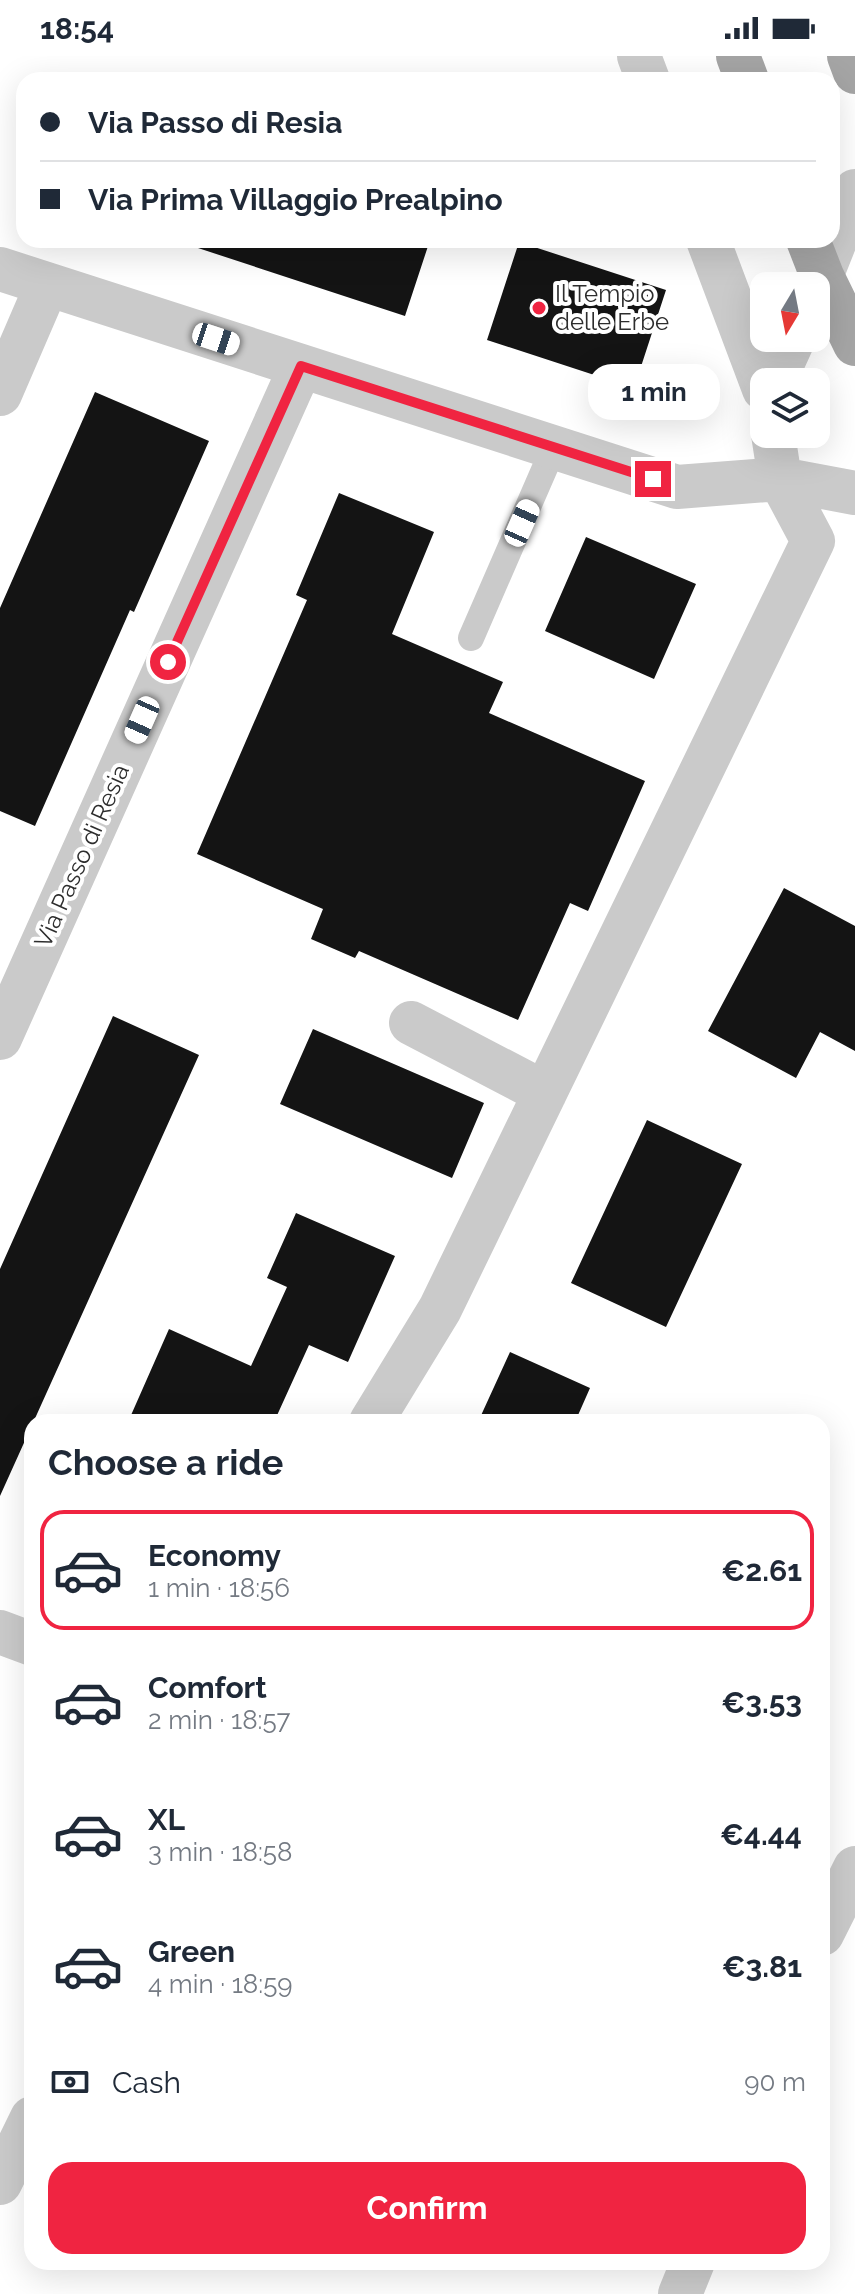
<!DOCTYPE html>
<html lang="en">
<head>
<meta charset="utf-8">
<style>
  body { margin:0; font-family:Raleway,sans-serif; background:#f6f6f7; color:#1f2937; height:100vh; display:flex; flex-direction:column; font-size:30px; white-space:nowrap }
  * { box-sizing:border-box; margin:0 }
  p { font-size:26px; color:#747a83 }
  .icon { flex:none; width:44px; height:44px; fill:none; stroke:currentColor; stroke-width:2; stroke-linecap:round; stroke-linejoin:round }
  .map { position:relative; flex:1; overflow:hidden }
  .side { position:absolute; left:24px; top:1358px; width:806px; height:856px; display:flex; flex-direction:column; background:#fff; border-radius:24px; box-shadow:0 8px 32px #0002 }
  .side>* { flex:none }
  .guide { position:absolute; left:16px; top:16px; width:824px; height:176px; border-radius:24px; box-shadow:0 8px 32px #0002; display:grid; align-content:center; height:176px; padding:0 24px; background:#fff }
  .needle { width:52px; rotate:190deg }
  .fabs { position:absolute; left:750px; top:216px; display:grid; gap:16px }
  .fabs a { display:grid; place-items:center; width:80px; height:80px; border-radius:16px; background:#fff; box-shadow:0 8px 32px #0002; font-size:40px }
  .end { position:absolute; width:36px; height:36px; margin:-18px; border:10px solid #f02441; background:#fff; box-shadow:0 0 0 4px #fff }
  .from { border-radius:50% }
  .bubble { position:absolute; height:56px; border-radius:24px; background:#fff; box-shadow:0 8px 32px #0002; font-size:26px; font-weight:700; line-height:56px; text-align:center }
  .car { position:absolute; width:24px; height:48px; margin:-24px -12px; border-radius:10px; box-shadow:0 0 6px 2px #0007; background:linear-gradient(#fff 24%,#345 0 40%,#fff 0 76%,#345 0 86%,#fff 0) }
  .guide b { display:flex; align-items:center; gap:28px; height:76px; font-size:30px }
  .guide b+b { border-top:2px solid #e0e1e3 }
  .guide i { width:20px; height:20px; background:#1f2937 }
  ul { padding:0; list-style:none }
  li { display:flex; align-items:center; gap:24px; height:120px; margin:0 16px 12px; padding:0 8px; border:4px solid transparent; border-radius:24px }
  li div { flex:1 }
  li b { display:block; font-size:30px }
  li em { font-style:normal; font-weight:700 }
  li.selected { border-color:#f02441 }
  li>.icon { width:72px; height:72px; stroke-width:1.5 }
  h2 { padding:0 24px; font-size:36px; line-height:96px }
  .pay { display:flex; align-items:center; gap:20px; height:88px; padding:0 24px; font-size:30px }
  .pay p { margin-inline-start:auto }
  .action { display:flex; gap:16px; margin-top:auto; padding:16px 24px }
  .action a { flex:1; height:92px; border-radius:24px; background:#f02441; color:#fff; font-size:32px; font-weight:700; line-height:92px; text-align:center }
  .status { display:flex; justify-content:space-between; align-items:center; height:56px; padding:0 40px; background:#fff; direction:ltr }
  .status svg { height:22px; fill:currentColor }
  .map>svg:first-child { display:block }
  .building { fill:#141414 }
  .lines { fill:none; stroke-linecap:round; stroke-linejoin:round }
  .lane { stroke:#cacaca; stroke-width:26 }
  .street { stroke:#cacaca; stroke-width:44 }
  .primary { stroke:#a5a5a5; stroke-width:44 }
  .route { stroke:#f02441; stroke-width:10 }
  .poi-dot { fill:#f02441; stroke:#fff; stroke-width:3 }
  .labels { text-anchor:middle; stroke-width:8; stroke-linejoin:round; paint-order:stroke }
  .poi-label { font-size:24px; fill:#2d2d2d; stroke:#fff; text-anchor:start }
  .street-label { font-size:24px; fill:#2d2d2d; stroke:#fff }
</style>
</head>
<body>
<div class="status"><b>18:54</b><svg viewBox="0 0 49 12"><path d="M0 12V9h3v3zM5 12V6h3v6zM10 12V3h3v9zM15 12V0h3v12zM26 1h20v11H26zM47 4h2v5h-2z"/></svg></div>
<div class="map">
<svg width="855" height="2238" viewBox="0 0 855 2238">
  <rect width="100%" height="100%" fill="#fff"/>
  <path class="building" d="M 199,184 L 430,184 L 405,260 L 198,192 Z
    M 519,186 L 666,234 L 634,332 L 487,284 Z
    M 95,336 L 209,385 L 134,556 L 130,554 L 35,770 L 0,755 L 0,552 Z
    M 339,437 L 434,476 L 392,578 L 503,626 L 489,657 L 645,725 L 588,855 L 570,847 L 518,964 L 359,895 L 355,902 L 311,883 L 323,853 L 197,798 L 307,544 L 296,539 Z
    M 586,481 L 696,528 L 654,623 L 545,575 Z
    M 784,832 L 855,870 L 855,995 L 820,976 L 796,1022 L 708,975 Z
    M 113,960 L 199,999 L 0,1440 L 0,1213 Z
    M 313,973 L 484,1047 L 452,1122 L 280,1048 Z
    M 647,1064 L 742,1108 L 666,1271 L 571,1227 Z
    M 296,1157 L 395,1200 L 348,1306 L 309,1289 L 274,1366 L 128,1366 L 169,1273 L 251,1310 L 287,1231 L 267,1222 Z
    M 510,1296 L 590,1332 L 575,1366 L 478,1366 Z"/>
  <g class="lines">
    <path class="lane" d="M 471,582 L 554,391"/>
    <path class="street" d="M 639,0 L 648,24
      M 708,184 L 764,333
      M 0,213 L 677,431 L 780,423 L 855,437
      M 816,233 L 855,135
      M 774,326 L 794,282
      M 0,338 L 47,229
      M 411,967 L 545,1037
      M 0,982 L 301,310
      M 371,1366 L 440,1253 L 813,485 L 780,423 L 773,378
      M 0,1576 L 32,1588
      M 822,1878 L 855,1812
      M 0,2127 L 32,2062
      M 680,2238 L 693,2206"/>
    <path class="primary" d="M 738,0 L 747,24
      M 849,0 L 855,16
      M 808,184 L 822,220 L 855,288"/>
  </g>
  <g class="lines">
    <path class="route" d="M 168,606 L 301,310 L 653,423"/>
  </g>
  <circle class="poi-dot" cx="539" cy="252" r="8"/>
  <g class="labels">
    <g class="poi-label">
      <text x="555" y="246">Il Tempio<tspan x="555" dy="28">delle Erbe</tspan></text>
    </g>
    <g class="street-label">
      <text transform="translate(82 800) rotate(-66)" y="8">Via Passo di Resia</text>
    </g>
  </g>
</svg>
<div class="fabs">
<a><svg class="needle" viewBox="-14 -14 28 28"><path d="M0-13l5 13h-10z" fill="#e53935"/><path d="M0 13l5-13h-10z" fill="#747a83"/></svg></a>
<a><svg class="icon" aria-label="layers" viewBox="0 0 24 24"><path d="M12 4l9 5-9 5-9-5zM3 14l9 5 9-5"/></svg></a>
</div>
<i class="end from" style="left:168px;top:606px"></i>
<i class="end" style="left:653px;top:423px"></i>
<div class="bubble" style="left:588px;top:308px;width:132px">1 min</div>
<i class="car" style="left:216px;top:283px;rotate:108deg"></i>
<i class="car" style="left:522px;top:467px;rotate:24deg"></i>
<i class="car" style="left:142px;top:664px;rotate:204deg"></i>
<div class="guide">
<b><i class="from"></i>Via Passo di Resia</b>
<b><i></i>Via Prima Villaggio Prealpino</b>
</div>
<section class="side">
<h2>Choose a ride</h2>
<ul>
<li class="selected"><svg class="icon" aria-label="car" viewBox="0 0 24 24"><path d="M5 17H2v-5l4-1 3-4h7l3 4 3 1v5h-3M9 17h6M6 11h13"/><circle cx="7" cy="17" r="2"/><circle cx="17" cy="17" r="2"/></svg><div><b>Economy</b><p>1 min · 18:56</p></div><em>€2.61</em></li>
<li><svg class="icon" aria-label="car" viewBox="0 0 24 24"><path d="M5 17H2v-5l4-1 3-4h7l3 4 3 1v5h-3M9 17h6M6 11h13"/><circle cx="7" cy="17" r="2"/><circle cx="17" cy="17" r="2"/></svg><div><b>Comfort</b><p>2 min · 18:57</p></div><em>€3.53</em></li>
<li><svg class="icon" aria-label="car" viewBox="0 0 24 24"><path d="M5 17H2v-5l4-1 3-4h7l3 4 3 1v5h-3M9 17h6M6 11h13"/><circle cx="7" cy="17" r="2"/><circle cx="17" cy="17" r="2"/></svg><div><b>XL</b><p>3 min · 18:58</p></div><em>€4.44</em></li>
<li><svg class="icon" aria-label="car" viewBox="0 0 24 24"><path d="M5 17H2v-5l4-1 3-4h7l3 4 3 1v5h-3M9 17h6M6 11h13"/><circle cx="7" cy="17" r="2"/><circle cx="17" cy="17" r="2"/></svg><div><b>Green</b><p>4 min · 18:59</p></div><em>€3.81</em></li>
</ul>
<div class="pay"><svg class="icon" aria-label="cash" viewBox="0 0 24 24"><path d="M3 7h18v10H3z"/><circle cx="12" cy="12" r="2"/></svg>Cash<p>90 m</p></div>
<div class="action"><a>Confirm</a></div>
</section>
</div>
</body>
</html>
